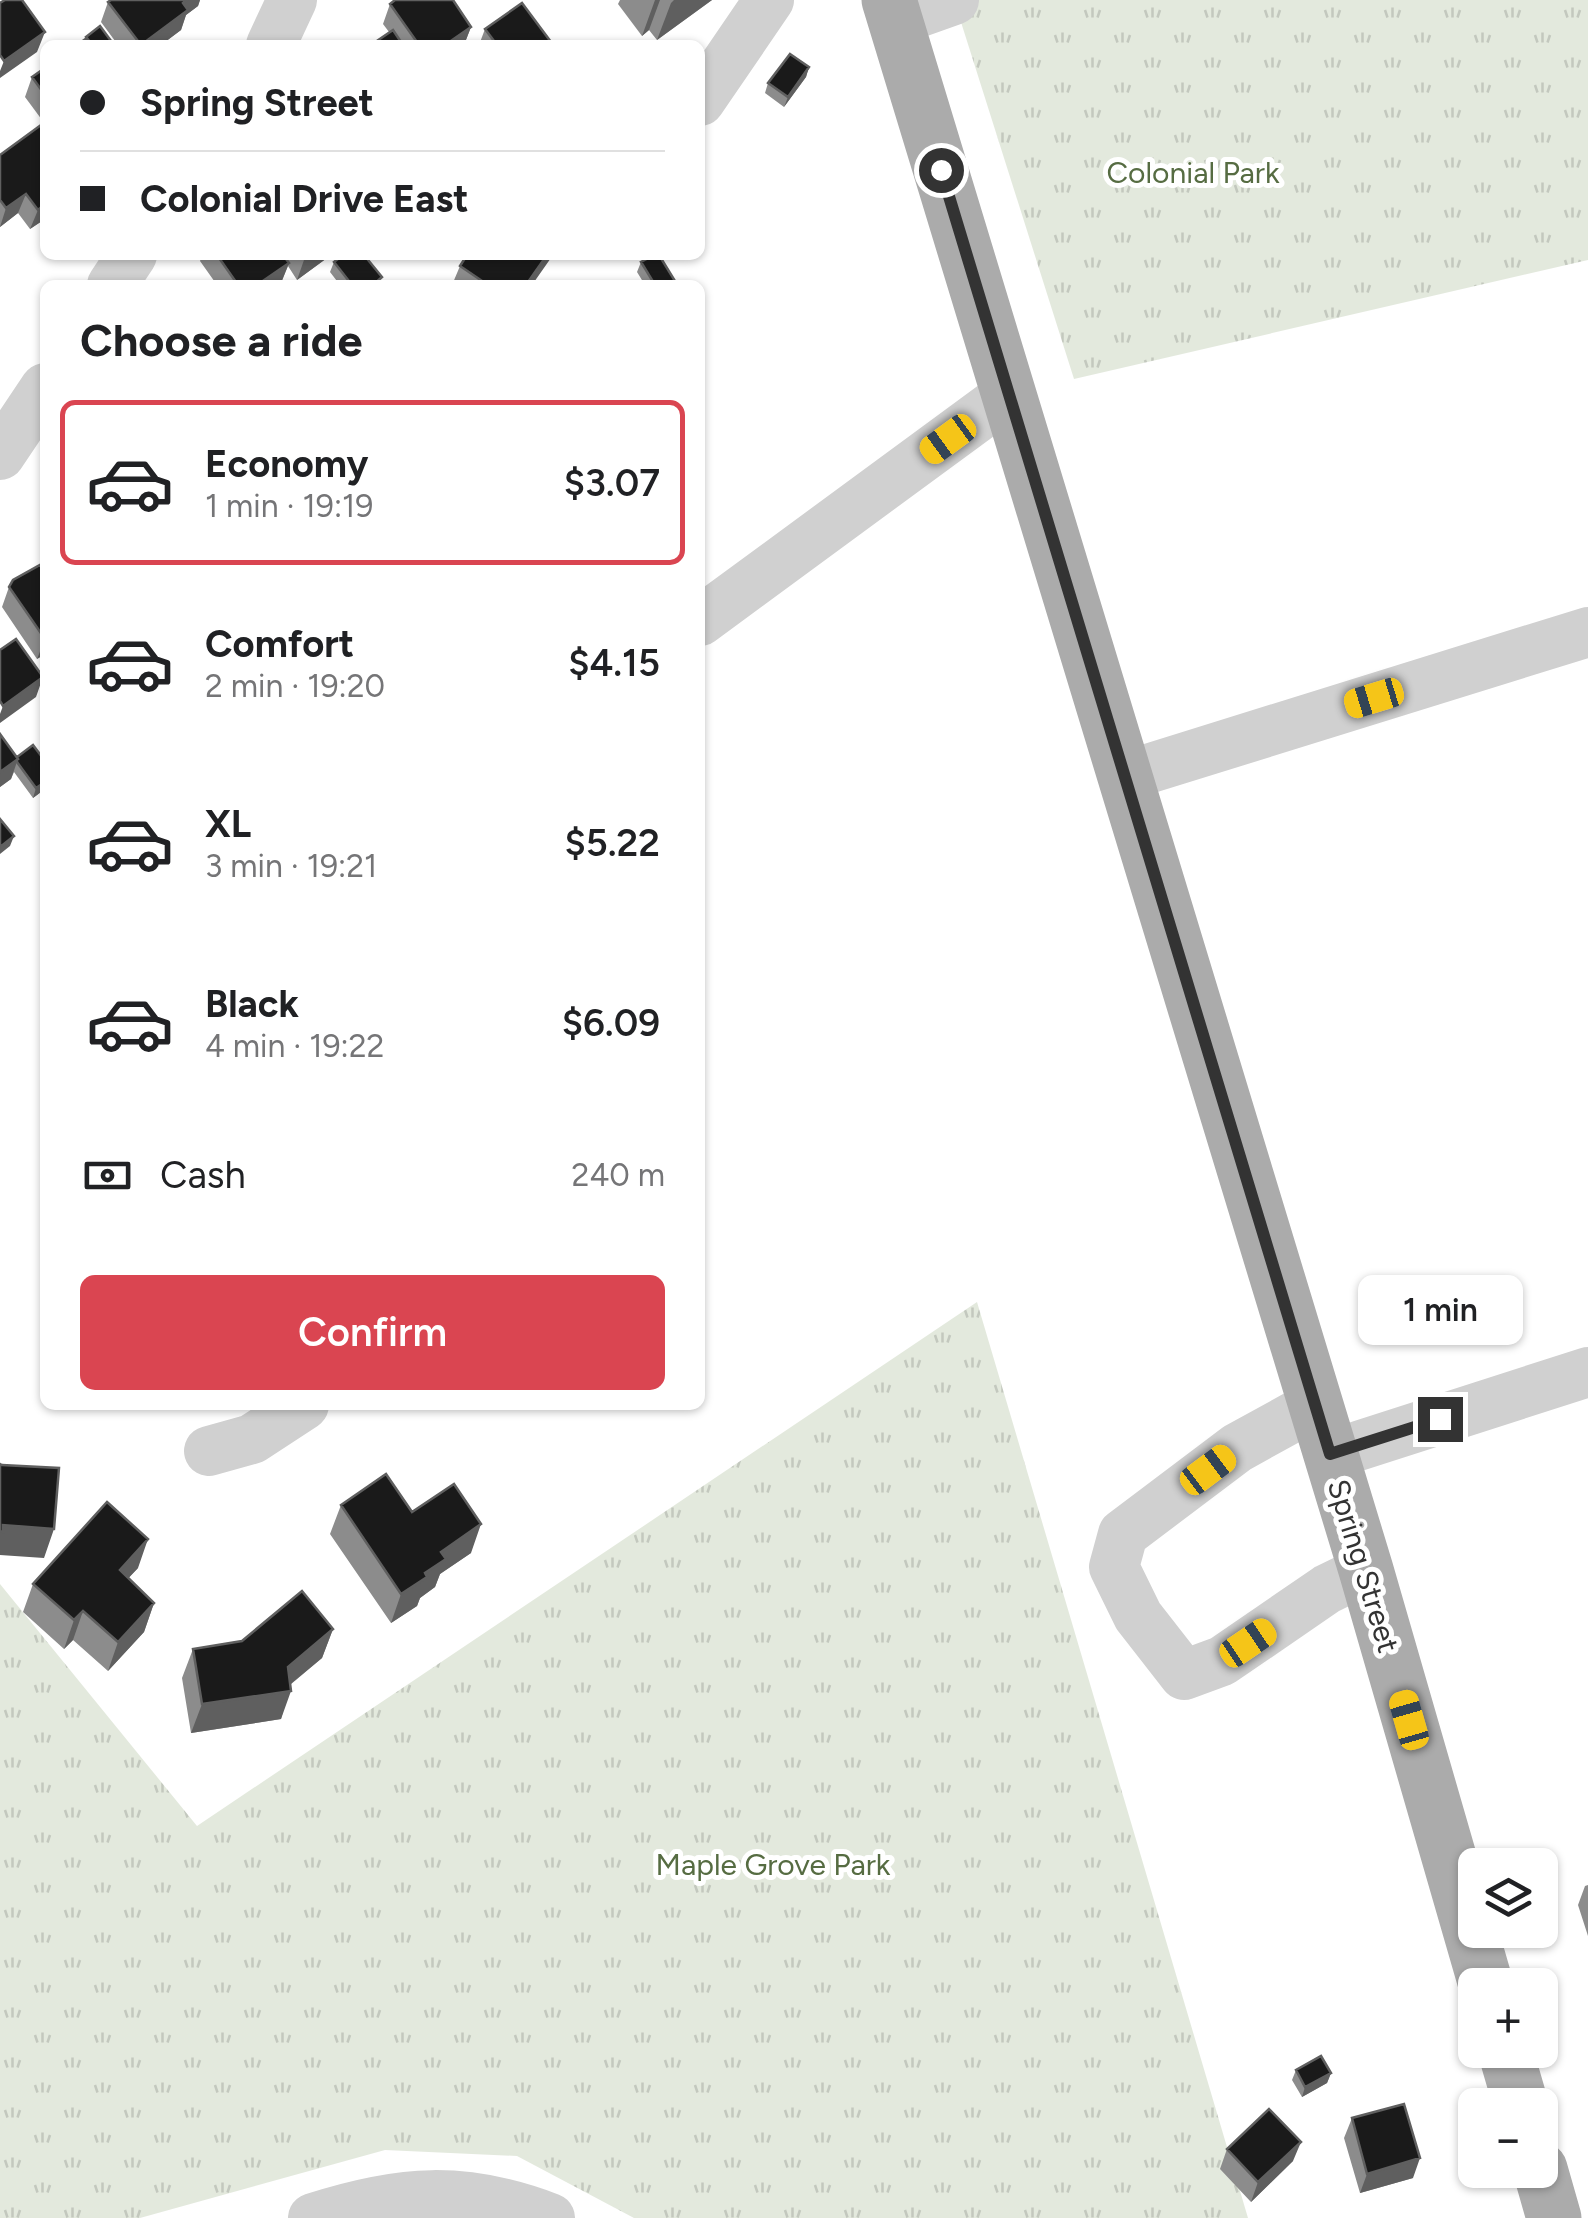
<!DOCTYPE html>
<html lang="en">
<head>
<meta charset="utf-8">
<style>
  body { margin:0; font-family:Figtree,sans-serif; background:#f6f6f6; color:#202124; height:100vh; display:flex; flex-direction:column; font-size:38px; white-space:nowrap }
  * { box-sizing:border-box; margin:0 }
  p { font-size:32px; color:#757577 }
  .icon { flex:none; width:55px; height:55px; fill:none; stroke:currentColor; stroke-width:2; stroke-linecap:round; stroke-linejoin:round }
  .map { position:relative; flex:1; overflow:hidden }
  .details { position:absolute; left:40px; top:280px; width:665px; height:1130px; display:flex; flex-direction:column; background:#fff; border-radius:15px; box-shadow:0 2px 8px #0004 }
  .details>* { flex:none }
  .banner { position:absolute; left:40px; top:40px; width:665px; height:220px; border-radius:15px; box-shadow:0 2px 8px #0004; display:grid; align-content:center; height:220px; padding:0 40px; background:#fff }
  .controls { position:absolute; left:1458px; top:1848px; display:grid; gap:20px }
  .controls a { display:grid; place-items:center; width:100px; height:100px; border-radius:15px; background:#fff; box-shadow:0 2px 8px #0004; font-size:50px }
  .end { position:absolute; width:45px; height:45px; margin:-22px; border:12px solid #333; background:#fff; box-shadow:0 0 0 5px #fff }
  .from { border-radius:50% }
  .bubble { position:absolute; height:70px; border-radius:15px; background:#fff; box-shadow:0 2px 8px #0004; font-size:32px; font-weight:600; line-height:70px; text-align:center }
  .car { position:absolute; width:30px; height:60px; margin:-30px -15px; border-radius:12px; box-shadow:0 0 8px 2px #0007; background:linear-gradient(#f5c518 24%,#345 0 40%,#f5c518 0 76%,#345 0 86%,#f5c518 0) }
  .banner b { display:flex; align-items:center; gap:35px; height:95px; font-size:38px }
  .banner b+b { border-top:2px solid #e0e0e0 }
  .banner i { width:25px; height:25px; background:#202124 }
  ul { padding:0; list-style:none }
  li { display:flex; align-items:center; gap:30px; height:165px; margin:0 20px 15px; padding:0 20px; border:5px solid transparent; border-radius:15px }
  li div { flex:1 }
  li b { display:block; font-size:38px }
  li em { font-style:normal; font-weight:600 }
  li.current { border-color:#da4551 }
  li>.icon { width:90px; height:90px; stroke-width:1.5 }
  h2 { padding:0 40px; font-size:45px; line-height:120px }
  .pay { display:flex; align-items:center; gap:25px; height:110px; padding:0 40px; font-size:38px }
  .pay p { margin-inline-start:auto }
  .primary-button { display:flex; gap:20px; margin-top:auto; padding:20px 40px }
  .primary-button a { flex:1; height:115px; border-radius:15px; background:#da4551; color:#fff; font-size:40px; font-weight:600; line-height:115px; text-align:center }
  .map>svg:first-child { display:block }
  .park { fill:url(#park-tufts) }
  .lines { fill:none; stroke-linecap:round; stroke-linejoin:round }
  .minor { stroke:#d0d0d0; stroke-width:50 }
  .major { stroke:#ababab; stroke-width:55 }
  .wall { fill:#8c8c8c }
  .shaded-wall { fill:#5f5f5f }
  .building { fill:#1a1a1a; stroke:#5f5f5f; stroke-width:2.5 }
  .route { stroke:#333; stroke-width:12 }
  .labels { text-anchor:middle; stroke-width:10; stroke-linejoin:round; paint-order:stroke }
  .park-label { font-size:30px; fill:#566c42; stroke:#fff }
  .street-label { font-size:30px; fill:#333; stroke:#fff }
</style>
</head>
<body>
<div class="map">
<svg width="1588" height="2218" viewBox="0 0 1588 2218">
  <defs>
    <pattern id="park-tufts" width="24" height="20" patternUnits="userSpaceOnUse" patternTransform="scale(2.5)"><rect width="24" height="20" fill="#e3e9dd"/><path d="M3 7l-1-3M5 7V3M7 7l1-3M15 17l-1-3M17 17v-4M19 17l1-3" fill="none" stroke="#c3c8be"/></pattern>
  </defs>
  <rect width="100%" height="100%" fill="#fff"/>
  <path class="park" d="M 954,0 L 1588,0 L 1588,260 L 1074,379 Z
    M 977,1302 L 1248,2218 L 634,2218 L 517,2156 L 385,2150 L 140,2218 L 0,2218 L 0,1584 L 197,1826 Z"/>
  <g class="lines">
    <path class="minor" d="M 895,21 L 954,0
      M 271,45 L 292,0
      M 700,101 L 769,0
      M 112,285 L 132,255
      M 0,455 L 45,388
      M 700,621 L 1009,394
      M 1125,776 L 1588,632
      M 1315,1405 L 1237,1448 L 1123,1534 L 1114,1567 L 1138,1616 L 1184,1675 L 1222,1661 L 1327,1589 L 1366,1570
      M 209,1451 L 252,1439 L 304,1405
      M 1330,1455 L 1588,1372
      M 313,2218 C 400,2190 464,2185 550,2218"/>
    <path class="major" d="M 889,0 L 1366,1570 L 1486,1985
      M 1505,2050 L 1521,2105
      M 1540,2169 L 1554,2218"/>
  </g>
  <path class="wall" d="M 111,0 L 200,0 L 198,6 L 186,15 L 181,30 L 161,45 L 118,45 L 101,22 L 108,2 Z
    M 620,0 L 712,0 L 657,40 L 649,30 L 642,36 L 618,4 Z
    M 390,4 L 471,27 L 464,45 L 371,45 L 389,32 L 383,24 Z
    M 485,29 L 550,45 L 479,45 Z
    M 809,67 L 806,77 L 784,107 L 765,93 L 768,83 Z
    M 45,68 L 45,124 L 25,97 L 32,77 Z
    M 0,155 L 45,219 L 30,229 L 18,213 L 0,227 Z
    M 202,255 L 328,255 L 327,258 L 297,280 L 288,266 L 281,283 L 278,285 L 217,285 L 200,261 Z
    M 334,262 L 380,285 L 340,285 L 330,272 Z
    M 641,262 L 668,285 L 645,285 L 637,272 Z
    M 460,266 L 532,285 L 452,285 Z
    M 45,572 L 45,654 L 37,659 L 2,607 L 9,587 Z
    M 0,734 L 17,757 L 45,789 L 33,798 L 14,772 L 11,779 L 0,787 Z
    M 341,1505 L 412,1512 L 471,1553 L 440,1574 L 435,1587 L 420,1598 L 417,1606 L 391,1623 L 330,1534 Z
    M 138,1568 L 128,1578 L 154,1603 L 144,1632 L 108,1671 L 73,1640 L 64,1649 L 23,1612 L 33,1584 Z
    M 333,1629 L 322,1658 L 290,1685 L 281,1719 L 191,1733 L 182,1678 L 193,1649 Z
    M 1588,1885 L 1588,1936 L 1578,1905 L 1585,1886 Z
    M 1296,2070 L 1331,2073 L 1327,2083 L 1302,2097 L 1292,2080 Z
    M 1352,2118 L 1413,2178 L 1360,2193 L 1344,2138 Z
    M 1227,2149 L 1293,2161 L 1251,2202 L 1220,2169 Z"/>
  <path class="shaded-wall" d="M 187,0 L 200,0 L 198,6 L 186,15 L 181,30 L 161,45 L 142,45 Z
    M 655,0 L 660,0 L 649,30 L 642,36 Z
    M 674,0 L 712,0 L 657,40 L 671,3 Z
    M 471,27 L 464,45 L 445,45 Z
    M 45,32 L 37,52 L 0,78 L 0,71 L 4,61 Z
    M 809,67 L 806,77 L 784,107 L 788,97 Z
    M 26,194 L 18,213 L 0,227 L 6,208 Z
    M 45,204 L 45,219 L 30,229 L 38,210 Z
    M 312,255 L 328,255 L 327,258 L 297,280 L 304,260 Z
    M 547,255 L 553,255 L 532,285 L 526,285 Z
    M 289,263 L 281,283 L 278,285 L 257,285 Z
    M 45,639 L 45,654 L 37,659 Z
    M 43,677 L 36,697 L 0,723 L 0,714 L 3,706 Z
    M 18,759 L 11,779 L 0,787 L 0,772 Z
    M 45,782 L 45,789 L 33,798 L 36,788 Z
    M 14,836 L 10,846 L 0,854 L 0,847 Z
    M 481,1524 L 471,1553 L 440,1574 L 435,1587 L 420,1598 L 417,1606 L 391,1623 L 401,1594 L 425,1573 L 441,1552 Z
    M 3,1525 L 54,1529 L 44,1558 L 0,1555 L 0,1531 Z
    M 148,1539 L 138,1568 L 109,1599 L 120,1570 Z
    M 154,1603 L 144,1632 L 108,1671 L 118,1642 Z
    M 83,1611 L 73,1640 L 64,1649 L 74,1620 Z
    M 333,1629 L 322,1658 L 281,1692 L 291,1691 L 281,1719 L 191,1733 L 202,1704 L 288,1667 Z
    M 1331,2073 L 1327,2083 L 1302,2097 L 1305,2087 Z
    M 1301,2142 L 1293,2161 L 1251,2202 L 1258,2182 Z
    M 1420,2158 L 1413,2178 L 1360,2193 L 1367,2174 Z"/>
  <path class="building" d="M 5,0 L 22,0 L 45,32 L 4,61 L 0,55 L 0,3 Z
    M 111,0 L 187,0 L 183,3 L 188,10 L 141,45 L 108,2 Z
    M 395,0 L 453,0 L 471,27 L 445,45 L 419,45 L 390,4 Z
    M 522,3 L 551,42 L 547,45 L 497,45 L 485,29 Z
    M 100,26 L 114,45 L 92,45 L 86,37 Z
    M 393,30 L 403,45 L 371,45 Z
    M 87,38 L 92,45 L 77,45 Z
    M 790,54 L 809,67 L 788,97 L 768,83 Z
    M 45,68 L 45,95 L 32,77 Z
    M 41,125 L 45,131 L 45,204 L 38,210 L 26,194 L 6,208 L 0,200 L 0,155 Z
    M 217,255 L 283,255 L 289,263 L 257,285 L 238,285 Z
    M 343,255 L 364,255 L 382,277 L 373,285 L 352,285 L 334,262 Z
    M 467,255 L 547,255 L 526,285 L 488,285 L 460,266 Z
    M 654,255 L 659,255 L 675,281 L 668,285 L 655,285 L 641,262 Z
    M 40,565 L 45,572 L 45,639 L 9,587 L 13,580 Z
    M 16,639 L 43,677 L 3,706 L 0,701 L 0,650 Z
    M 0,734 L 18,759 L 0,772 Z
    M 33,745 L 45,761 L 45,782 L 36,788 L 17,762 L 17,757 Z
    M 0,819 L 14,836 L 0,847 Z
    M 0,1464 L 2,1465 L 59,1468 L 54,1529 L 3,1525 L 3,1532 L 0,1531 Z
    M 386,1474 L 412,1512 L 454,1484 L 481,1524 L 441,1552 L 446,1559 L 425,1573 L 427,1577 L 401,1594 L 341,1505 Z
    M 107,1502 L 148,1539 L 120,1570 L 154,1603 L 118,1642 L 83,1611 L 74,1620 L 33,1584 Z
    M 302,1591 L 333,1629 L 288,1667 L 291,1691 L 202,1704 L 193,1649 L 242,1641 Z
    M 1321,2056 L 1331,2073 L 1305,2087 L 1296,2070 Z
    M 1404,2104 L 1420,2158 L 1367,2174 L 1352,2118 Z
    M 1269,2109 L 1301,2142 L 1258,2182 L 1227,2149 Z"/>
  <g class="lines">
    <path class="route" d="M 941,170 L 1330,1454 L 1440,1419"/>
  </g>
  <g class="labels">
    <g class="park-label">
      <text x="1193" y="183">Colonial Park</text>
      <text x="773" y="1875">Maple Grove Park</text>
    </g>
    <g class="street-label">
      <text transform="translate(1363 1566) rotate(73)" y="10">Spring Street</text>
    </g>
  </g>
</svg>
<div class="controls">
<a><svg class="icon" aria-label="layers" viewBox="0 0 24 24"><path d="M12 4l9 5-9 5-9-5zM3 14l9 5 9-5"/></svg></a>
<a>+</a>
<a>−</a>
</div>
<i class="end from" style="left:941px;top:170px"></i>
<i class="end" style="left:1440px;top:1419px"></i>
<div class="bubble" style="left:1358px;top:1275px;width:165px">1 min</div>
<i class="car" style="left:948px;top:439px;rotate:234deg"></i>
<i class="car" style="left:1374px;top:698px;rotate:253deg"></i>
<i class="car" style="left:1208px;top:1470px;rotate:53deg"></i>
<i class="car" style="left:1248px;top:1643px;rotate:56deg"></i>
<i class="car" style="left:1409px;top:1720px;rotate:344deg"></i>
<div class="banner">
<b><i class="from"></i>Spring Street</b>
<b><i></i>Colonial Drive East</b>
</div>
<section class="details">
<h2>Choose a ride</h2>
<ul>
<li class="current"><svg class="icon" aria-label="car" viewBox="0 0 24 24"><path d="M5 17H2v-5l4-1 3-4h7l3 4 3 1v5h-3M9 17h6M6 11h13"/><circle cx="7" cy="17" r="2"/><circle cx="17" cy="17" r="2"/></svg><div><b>Economy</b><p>1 min · 19:19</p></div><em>$3.07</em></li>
<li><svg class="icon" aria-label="car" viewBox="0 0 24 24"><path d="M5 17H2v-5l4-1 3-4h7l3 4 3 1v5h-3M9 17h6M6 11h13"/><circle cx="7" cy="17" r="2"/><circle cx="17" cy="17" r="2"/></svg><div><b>Comfort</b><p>2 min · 19:20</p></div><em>$4.15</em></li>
<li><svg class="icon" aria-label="car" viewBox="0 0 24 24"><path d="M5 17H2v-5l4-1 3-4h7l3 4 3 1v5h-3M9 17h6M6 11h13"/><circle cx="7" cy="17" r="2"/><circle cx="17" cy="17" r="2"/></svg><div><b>XL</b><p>3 min · 19:21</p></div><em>$5.22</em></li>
<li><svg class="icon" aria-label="car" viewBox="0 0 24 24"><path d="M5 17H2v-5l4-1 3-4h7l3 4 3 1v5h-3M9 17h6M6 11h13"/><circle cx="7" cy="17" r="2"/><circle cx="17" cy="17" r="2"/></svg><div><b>Black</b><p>4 min · 19:22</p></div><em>$6.09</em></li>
</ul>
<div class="pay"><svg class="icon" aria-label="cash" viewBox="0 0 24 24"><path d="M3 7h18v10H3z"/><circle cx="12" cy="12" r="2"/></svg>Cash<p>240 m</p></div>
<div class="primary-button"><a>Confirm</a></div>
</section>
</div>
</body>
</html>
